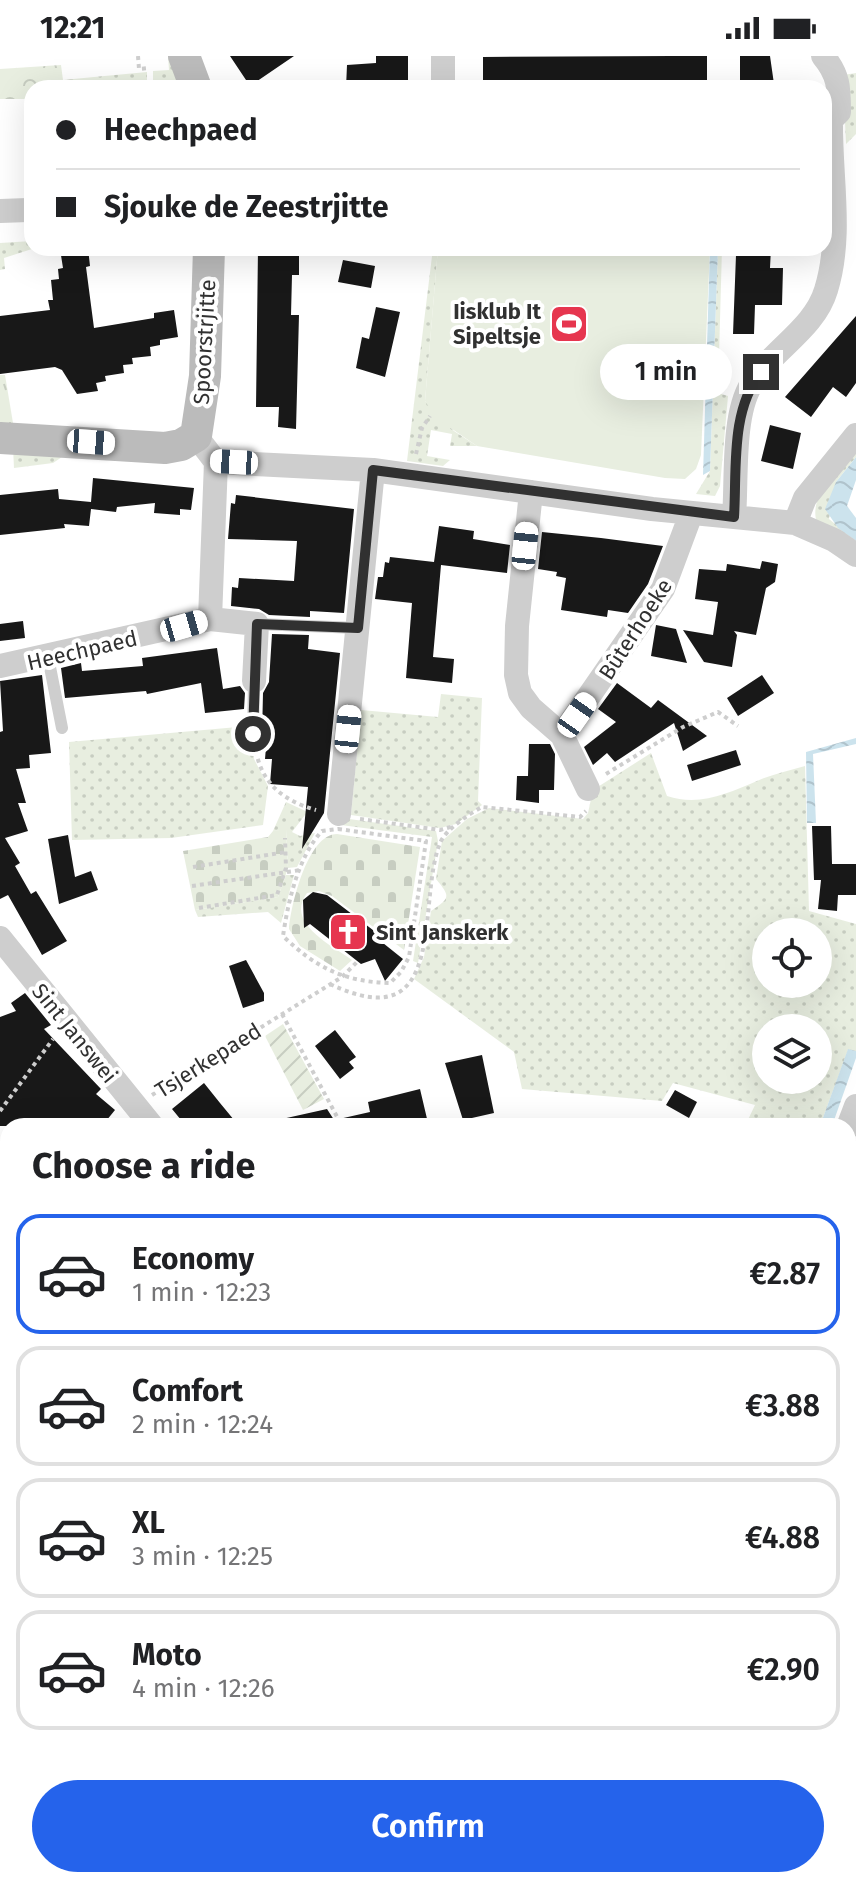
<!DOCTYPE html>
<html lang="en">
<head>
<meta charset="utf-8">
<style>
  body { margin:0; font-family:"Fira Sans",sans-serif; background:#f6f6f6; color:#202124; height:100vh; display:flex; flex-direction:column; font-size:30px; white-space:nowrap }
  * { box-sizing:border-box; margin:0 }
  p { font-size:26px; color:#757577 }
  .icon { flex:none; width:44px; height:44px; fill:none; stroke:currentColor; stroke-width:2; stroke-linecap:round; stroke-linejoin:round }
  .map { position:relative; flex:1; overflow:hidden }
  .side { position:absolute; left:0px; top:1062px; width:856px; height:770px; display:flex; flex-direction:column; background:#fff; border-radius:24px 24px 0 0; box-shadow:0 8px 32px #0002 }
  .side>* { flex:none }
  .top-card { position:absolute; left:24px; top:24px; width:808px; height:176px; border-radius:24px; box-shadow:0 8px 32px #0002; display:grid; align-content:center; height:176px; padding:0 32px; background:#fff }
  .tools { position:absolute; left:752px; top:862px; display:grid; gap:16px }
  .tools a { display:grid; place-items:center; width:80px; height:80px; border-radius:50%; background:#fff; box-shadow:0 8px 32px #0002; font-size:40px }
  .end { position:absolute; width:36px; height:36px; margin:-18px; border:10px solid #313131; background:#fff; box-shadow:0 0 0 4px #fff }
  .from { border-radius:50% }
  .bubble { position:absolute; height:56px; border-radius:28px; background:#fff; box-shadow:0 8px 32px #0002; font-size:26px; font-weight:600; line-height:56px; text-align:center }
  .car { position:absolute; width:24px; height:48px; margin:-24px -12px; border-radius:10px; box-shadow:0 0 6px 2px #0007; background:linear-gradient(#fff 24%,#345 0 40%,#fff 0 76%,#345 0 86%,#fff 0) }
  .top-card b { display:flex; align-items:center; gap:28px; height:76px; font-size:30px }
  .top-card b+b { border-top:2px solid #e0e0e0 }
  .top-card i { width:20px; height:20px; background:#202124 }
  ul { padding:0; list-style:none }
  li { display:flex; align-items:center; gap:24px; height:120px; margin:0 16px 12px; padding:0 16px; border:4px solid #e0e0e0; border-radius:24px }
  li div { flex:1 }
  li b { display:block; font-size:30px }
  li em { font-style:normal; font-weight:600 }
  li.current { border-color:#2563eb }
  li>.icon { width:72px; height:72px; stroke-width:1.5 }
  h2 { padding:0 32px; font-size:36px; line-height:96px }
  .primary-button { display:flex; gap:16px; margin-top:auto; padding:16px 32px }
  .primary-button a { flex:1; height:92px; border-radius:48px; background:#2563eb; color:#fff; font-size:32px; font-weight:600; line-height:92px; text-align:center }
  .status { display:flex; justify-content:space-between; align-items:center; height:56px; padding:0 40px; background:#fff; direction:ltr }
  .status svg { height:22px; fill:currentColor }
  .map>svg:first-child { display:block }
  .grass { fill:url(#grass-dots); fill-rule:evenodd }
  .forest { fill:url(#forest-crowns) }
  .cemetery { fill:url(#cemetery-stones) }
  .park { fill:url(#park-tufts) }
  .garden { fill:url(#garden-furrows) }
  .pitch { fill:#e8eee0 }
  .water { fill:url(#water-waves) }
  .building { fill:#181818 }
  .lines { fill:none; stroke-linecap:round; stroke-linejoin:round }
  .path { stroke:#cecece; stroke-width:4; stroke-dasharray:4 4; stroke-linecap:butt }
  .lane { stroke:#cecece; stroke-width:12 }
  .street { stroke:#cecece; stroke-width:24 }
  .secondary { stroke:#bbb; stroke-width:32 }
  .route { stroke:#313131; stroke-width:10 }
  .labels { text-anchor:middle; stroke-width:8; stroke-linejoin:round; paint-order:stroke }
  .poi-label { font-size:22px; font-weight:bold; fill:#313131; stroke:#fff; text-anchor:end }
  .street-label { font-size:22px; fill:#313131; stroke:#fff }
</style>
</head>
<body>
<div class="status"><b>12:21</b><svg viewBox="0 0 49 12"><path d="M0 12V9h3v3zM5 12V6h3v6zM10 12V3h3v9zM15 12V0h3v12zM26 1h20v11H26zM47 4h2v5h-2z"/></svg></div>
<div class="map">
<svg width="856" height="1831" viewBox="0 0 856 1831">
  <defs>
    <pattern id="grass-dots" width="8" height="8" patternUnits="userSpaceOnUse" patternTransform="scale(2)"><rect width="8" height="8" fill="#e8eee0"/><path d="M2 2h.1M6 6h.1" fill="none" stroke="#c7cdc1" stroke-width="1.8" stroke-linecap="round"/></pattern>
    <pattern id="forest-crowns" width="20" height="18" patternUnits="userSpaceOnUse" patternTransform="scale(2)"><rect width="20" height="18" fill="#e8eee0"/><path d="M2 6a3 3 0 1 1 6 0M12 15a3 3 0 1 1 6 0" fill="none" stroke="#c7cdc1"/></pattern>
    <pattern id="cemetery-stones" width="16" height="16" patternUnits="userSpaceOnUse" patternTransform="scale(2)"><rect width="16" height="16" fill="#e8eee0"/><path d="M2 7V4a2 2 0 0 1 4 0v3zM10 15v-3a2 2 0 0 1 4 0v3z" fill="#c7cdc1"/></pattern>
    <pattern id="park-tufts" width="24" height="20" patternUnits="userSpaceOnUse" patternTransform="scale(2)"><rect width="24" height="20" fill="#e8eee0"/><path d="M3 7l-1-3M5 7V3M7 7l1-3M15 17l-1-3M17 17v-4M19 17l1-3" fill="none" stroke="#c7cdc1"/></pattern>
    <pattern id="garden-furrows" width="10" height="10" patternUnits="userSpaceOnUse" patternTransform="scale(2)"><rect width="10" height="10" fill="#e8eee0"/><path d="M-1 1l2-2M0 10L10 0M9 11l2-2" fill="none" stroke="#c7cdc1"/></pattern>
    <pattern id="water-waves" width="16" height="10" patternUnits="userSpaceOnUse" patternTransform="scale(2)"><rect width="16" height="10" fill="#cce3ed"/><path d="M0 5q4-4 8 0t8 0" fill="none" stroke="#b0c3cc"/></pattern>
  </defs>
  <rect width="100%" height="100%" fill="#fff"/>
  <path class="grass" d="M 168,0 L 175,0 L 186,32 L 153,32 L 153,15 L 169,14 Z
    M 147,16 L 147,31 L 94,32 L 94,21 Z
    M 856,17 L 856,78 L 846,88 L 843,19 Z
    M 32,185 L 32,192 L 35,192 L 4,202 L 5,213 L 0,214 L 0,187 Z
    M 433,192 L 438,192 L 425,345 L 454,375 L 477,390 L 450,390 L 452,378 L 431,374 L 427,400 L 450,404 L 443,410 L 407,405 Z
    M 718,192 L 722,192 L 718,337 L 728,340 L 720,430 L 715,440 L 696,438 L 710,415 Z
    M 856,386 L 856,401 L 836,426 L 829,463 L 856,485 L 818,469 C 805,443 842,407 856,386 Z
    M 13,391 L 62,401 L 53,407 L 14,412 Z
    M 441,638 L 482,642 L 478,745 L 482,749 L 456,768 L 440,772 L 351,759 L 361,654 L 438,661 Z
    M 249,670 L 254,703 L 268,730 L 263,769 L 171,782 L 72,784 L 69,686 Z
    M 651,697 L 667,740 C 700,751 728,737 757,725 C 772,718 789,715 805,710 L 809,855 L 856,868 L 856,995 L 848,994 L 820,1070 L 745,1070 L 755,1049 L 673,1027 L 662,1045 L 522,1033 L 514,996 L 414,923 L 424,901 L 431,855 C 450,842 451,841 436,823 L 442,785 L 467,763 L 489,752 L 583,763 L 588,757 L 593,734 ZM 766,876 L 818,876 L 818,928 L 766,928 ZM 766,972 L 818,972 L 818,1024 L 766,1024 Z
    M 286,746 L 312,758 L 318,767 L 305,759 L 292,776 L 300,780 L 315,777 L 297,811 L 288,812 L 286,774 L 273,775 Z
    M 342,762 L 436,775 L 438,785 L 418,907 L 413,905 L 432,781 L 341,769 Z
    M 286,819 L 294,819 L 281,867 L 268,856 L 198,861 L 195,854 L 278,841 Z
    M 0,1117 L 8,1121 L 8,1336 L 0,1333 Z
    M 856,1132 L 856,1231 L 848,1229 L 848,1157 Z
    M 0,1574 L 8,1577 L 8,1678 L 0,1699 Z
    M 856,1802 L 856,1831 L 759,1824 L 848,1824 L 848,1803 Z
    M 9,1824 L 380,1824 L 375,1831 L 6,1831 Z
    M 468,1824 L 735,1824 L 681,1831 L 475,1831 L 468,1830 Z"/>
  <path class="forest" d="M 61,9 L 63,24 L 94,21 L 94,32 L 32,32 L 32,43 L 0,43 L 0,13 Z
    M 735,1824 L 823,1831 L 681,1831 Z"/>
  <path class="cemetery" d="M 286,773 L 288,812 L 278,841 L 195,854 L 183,795 L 268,781 L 273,775 Z
    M 337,778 L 420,791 L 404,894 L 332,840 L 319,835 L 307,837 C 285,867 330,888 352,904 L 340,915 L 300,890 L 289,873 C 291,848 308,778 337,778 Z"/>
  <path class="park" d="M 0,319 L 5,319 L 14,373 L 0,372 Z"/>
  <path class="garden" d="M 283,968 L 324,1043 L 303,1054 L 265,980 Z"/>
  <path class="pitch" d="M 438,192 L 710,192 L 701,399 L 696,413 L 685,423 L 665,422 L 477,390 L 436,362 L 425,345 Z"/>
  <path class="water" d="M 710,192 L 718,192 L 710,415 L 703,419 Z
    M 856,401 L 856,424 L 847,450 L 856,462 L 856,485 L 838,472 L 825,453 L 836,426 Z
    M 856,682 L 856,688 L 813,698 L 816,767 L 807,767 L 806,696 Z
    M 848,993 L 856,995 L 856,1002 L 832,1070 L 820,1070 Z
    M 0,1333 L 8,1336 L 8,1529 L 0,1526 Z
    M 848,1551 L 856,1556 L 856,1704 L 848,1703 Z
    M 8,1678 L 9,1824 L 6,1831 L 0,1831 L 0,1699 Z"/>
  <path class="building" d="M 230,0 L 294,0 L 250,30 Z
    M 376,0 L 408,0 L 408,32 L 346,32 L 347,9 L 376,7 Z
    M 673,0 L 707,0 L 707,32 L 483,32 L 483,1 Z
    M 740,0 L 770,0 L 774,28 L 740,29 Z
    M 88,192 L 90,210 L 86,211 L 94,272 L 154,262 L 154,257 L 174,254 L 178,281 L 160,284 L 160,289 L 150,291 L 151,300 L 132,302 L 133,308 L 123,309 L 124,317 L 105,320 L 106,325 L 96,327 L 98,335 L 77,338 L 62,314 L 55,311 L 0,318 L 0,260 L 50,254 L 48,244 L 53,244 L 51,224 L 59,223 L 58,213 L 63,212 L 60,193 Z
    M 258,192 L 283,192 L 283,200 L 299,200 L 299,219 L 292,219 L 291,259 L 299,259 L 296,373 L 278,371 L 279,351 L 256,351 Z
    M 751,192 L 771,192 L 770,212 L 783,212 L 782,249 L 755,249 L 754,278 L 733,278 L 736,199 L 751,199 Z
    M 343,204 L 375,210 L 371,232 L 338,226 Z
    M 376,251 L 400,256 L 385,321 L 356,312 L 362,281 L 369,283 Z
    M 856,260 L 856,327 L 846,341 L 833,331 L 811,361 L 785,341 Z
    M 770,369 L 801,377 L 793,413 L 761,405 Z
    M 93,422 L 194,432 L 191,454 L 180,453 L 180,459 L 154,457 L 155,447 L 117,451 L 116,456 L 91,453 L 89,470 L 64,468 L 65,472 L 0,479 L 0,439 L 58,433 L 59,443 L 91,446 Z
    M 236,439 L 354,453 L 344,557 L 310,555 L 310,561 L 269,559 L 259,553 L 231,550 L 232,531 L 238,532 L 239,522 L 294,525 L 297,485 L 228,483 L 231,447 L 235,448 Z
    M 439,470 L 474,475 L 473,483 L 510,489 L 507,517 L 441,509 L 433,601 L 454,603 L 452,627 L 406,622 L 412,547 L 375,543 L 378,521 L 383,521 L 385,506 L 389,507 L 390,501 L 434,506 Z
    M 542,476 L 601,482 L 663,490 L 648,528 L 628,557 L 608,554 L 607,561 L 561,554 L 566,522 L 556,520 L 557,516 L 538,513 Z
    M 762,505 L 778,508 L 775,526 L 766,532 L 756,579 L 734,575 L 737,579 L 732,611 L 704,606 L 683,574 L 713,579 L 718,546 L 695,543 L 699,513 L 726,515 L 727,508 L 760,513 Z
    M 23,565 L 25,582 L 0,585 L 0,568 Z
    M 656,569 L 676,573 L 687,607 L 651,600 Z
    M 272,578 L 309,579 L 308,593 L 340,597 L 324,757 L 302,793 L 308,731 L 270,728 L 272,703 L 265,703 L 267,679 L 262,679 L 263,637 L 269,626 Z
    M 217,592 L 223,633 L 240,630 L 245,637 L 244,653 L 205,657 L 201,627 L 147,638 L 146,635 L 65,642 L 61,612 L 81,607 L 82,615 L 143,610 L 142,602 Z
    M 42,619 L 51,697 L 29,699 L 30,712 L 16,713 L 26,747 L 18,747 L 28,775 L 5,782 L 20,807 L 15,810 L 31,838 L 36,835 L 67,885 L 42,899 L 8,839 L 0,843 L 0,676 L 3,675 L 0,625 Z
    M 762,619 L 774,637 L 738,660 L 727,642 Z
    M 617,627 L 651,652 L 658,644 L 707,680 L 683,695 L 674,667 L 615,706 L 607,697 L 593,709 L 584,691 L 616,666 L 598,653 Z
    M 529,688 L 550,688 L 555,698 L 554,734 L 539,734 L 539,747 L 516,744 L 517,720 L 528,720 Z
    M 736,694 L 741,709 L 692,725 L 687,709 Z
    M 812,770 L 831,770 L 832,808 L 856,808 L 856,839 L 838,839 L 837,855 L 818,853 L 821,824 L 814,824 Z
    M 68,779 L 75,821 L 91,815 L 98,834 L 59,848 L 48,783 Z
    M 313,836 L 327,839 L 386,884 L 383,887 L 403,903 L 385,925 L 375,903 L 361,908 L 310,868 L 304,872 L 303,844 Z
    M 246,904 L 264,937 L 264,945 L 243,952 L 229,910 Z
    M 25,937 L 51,969 L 44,973 L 101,1033 L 96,1038 L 115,1054 L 102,1070 L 0,1070 L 0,961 L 16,955 L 11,947 Z
    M 335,974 L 356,1001 L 349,1006 L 354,1012 L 340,1023 L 315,990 Z
    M 482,999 L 494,1057 L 463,1064 L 445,1007 Z
    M 204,1027 L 220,1047 L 239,1070 L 186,1070 L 172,1053 Z
    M 420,1033 L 428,1067 L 340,1070 L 339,1063 L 370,1056 L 368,1046 Z
    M 675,1034 L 697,1046 L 689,1062 L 666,1049 Z
    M 327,1053 L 338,1070 L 283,1070 L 282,1063 Z"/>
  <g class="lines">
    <path class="path" d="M 138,0 L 139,13 L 149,12
      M 416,398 L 422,372 L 430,360
      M 256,695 C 262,728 284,745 316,754
      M 606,718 L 683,671 L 718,656 L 738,670
      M 360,763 L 440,774 L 454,770
      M 338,773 L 426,785 L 409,901 L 401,916 L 390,927 C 345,926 316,912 283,880 C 288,846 298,801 322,775 Z
      M 193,811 L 286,796
      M 192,830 L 301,814
      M 199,852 L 277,839 L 286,812 L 285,782
      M 330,928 C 450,985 416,847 440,787 C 446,773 469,758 482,751 L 580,761 L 586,755
      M 282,958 L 342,1070
      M 152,1039 L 342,921 L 358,905
      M 0,1055 L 53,983"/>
    <path class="lane" d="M 257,568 L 358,572
      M 48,601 L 62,672
      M 253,678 L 254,625"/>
    <path class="street" d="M 443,32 L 443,0
      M 0,155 L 28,154
      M 196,380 L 216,406 L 373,414 L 652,453 L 795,467 L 834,484 L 856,499
      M 531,436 L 517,570 L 516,619 L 520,637 L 531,652 L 562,679 L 588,733
      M 734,461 C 737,425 732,360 751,329 C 771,294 814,274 826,234 C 843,179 830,120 831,64 L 839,56 C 839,32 839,19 823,0
      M 795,467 L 805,442 L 856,379
      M 210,563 L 257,568 L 254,625
      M 0,610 L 210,563 L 216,406
      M 562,679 L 663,533 L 691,458
      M 339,758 L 373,414
      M 0,882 L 152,1070
      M 848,1071 L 856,1050
      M 848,1306 L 856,1319
      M 853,1437 L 856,1429
      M 0,1566 L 8,1569
      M 848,1721 L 856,1722"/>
    <path class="secondary" d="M 184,0 L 196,32
      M 0,382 L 165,392 L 181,389 L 196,380 L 205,320 L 209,192"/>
  </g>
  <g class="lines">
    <path class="route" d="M 253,678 L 257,568 L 358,572 L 373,414 L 734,461 C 737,414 730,355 761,316"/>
  </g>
  <defs>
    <g id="stadium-square" transform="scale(2)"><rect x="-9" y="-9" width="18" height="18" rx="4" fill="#e6364f" stroke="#fff"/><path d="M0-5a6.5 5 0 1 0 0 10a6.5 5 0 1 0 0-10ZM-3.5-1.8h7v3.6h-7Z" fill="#fff"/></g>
    <g id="church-square" transform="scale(2)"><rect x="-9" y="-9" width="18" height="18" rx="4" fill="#e6364f" stroke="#fff"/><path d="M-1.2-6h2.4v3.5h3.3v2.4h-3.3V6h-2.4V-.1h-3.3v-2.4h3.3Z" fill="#fff"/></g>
  </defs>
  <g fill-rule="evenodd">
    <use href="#stadium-square" x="569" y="268"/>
    <use href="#church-square" x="348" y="876"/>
  </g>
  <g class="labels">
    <g class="poi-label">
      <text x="541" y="263">Iisklub It<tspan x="541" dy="25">Sipeltsje</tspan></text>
      <text x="376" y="884" text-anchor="start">Sint Janskerk</text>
    </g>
    <g class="street-label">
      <text transform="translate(204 286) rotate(-87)" y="8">Spoorstrjitte</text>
      <text transform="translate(635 573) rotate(-57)" y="8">Bûterhoeke</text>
      <text transform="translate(82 594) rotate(-13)" y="8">Heechpaed</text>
      <text transform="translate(75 977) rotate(51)" y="8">Sint Janswei</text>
      <text transform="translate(208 1004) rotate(-32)" y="8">Tsjerkepaed</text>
    </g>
  </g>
</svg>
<div class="tools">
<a><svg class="icon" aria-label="locate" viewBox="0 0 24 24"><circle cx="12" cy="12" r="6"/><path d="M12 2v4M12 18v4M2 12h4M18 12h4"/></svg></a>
<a><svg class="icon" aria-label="layers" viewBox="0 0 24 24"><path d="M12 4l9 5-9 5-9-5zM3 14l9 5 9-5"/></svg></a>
</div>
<i class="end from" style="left:253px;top:678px"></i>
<i class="end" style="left:761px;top:316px"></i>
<div class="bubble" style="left:600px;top:288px;width:132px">1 min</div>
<i class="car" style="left:91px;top:386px;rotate:94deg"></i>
<i class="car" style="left:234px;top:406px;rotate:273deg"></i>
<i class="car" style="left:525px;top:490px;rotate:6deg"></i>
<i class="car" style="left:184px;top:570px;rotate:74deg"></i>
<i class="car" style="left:577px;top:659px;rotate:35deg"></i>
<i class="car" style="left:348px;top:673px;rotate:6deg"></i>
<div class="top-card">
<b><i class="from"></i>Heechpaed</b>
<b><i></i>Sjouke de Zeestrjitte</b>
</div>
<section class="side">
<h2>Choose a ride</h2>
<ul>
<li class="current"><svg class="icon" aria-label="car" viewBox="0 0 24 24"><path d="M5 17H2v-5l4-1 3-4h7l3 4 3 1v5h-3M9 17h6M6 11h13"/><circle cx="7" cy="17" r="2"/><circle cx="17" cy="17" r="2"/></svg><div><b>Economy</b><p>1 min · 12:23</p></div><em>€2.87</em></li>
<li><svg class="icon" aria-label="car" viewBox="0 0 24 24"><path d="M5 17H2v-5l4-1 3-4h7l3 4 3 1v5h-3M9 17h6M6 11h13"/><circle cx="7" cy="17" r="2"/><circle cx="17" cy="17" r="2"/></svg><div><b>Comfort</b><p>2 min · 12:24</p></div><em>€3.88</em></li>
<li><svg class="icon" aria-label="car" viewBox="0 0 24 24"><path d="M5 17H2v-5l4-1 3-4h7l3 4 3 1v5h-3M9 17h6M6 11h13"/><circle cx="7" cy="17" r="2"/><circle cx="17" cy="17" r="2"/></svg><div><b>XL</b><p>3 min · 12:25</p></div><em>€4.88</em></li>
<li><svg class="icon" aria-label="car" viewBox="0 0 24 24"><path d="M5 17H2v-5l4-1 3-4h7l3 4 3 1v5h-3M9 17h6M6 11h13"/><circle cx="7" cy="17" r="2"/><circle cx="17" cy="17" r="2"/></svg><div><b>Moto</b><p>4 min · 12:26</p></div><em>€2.90</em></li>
</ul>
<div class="primary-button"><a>Confirm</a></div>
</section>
</div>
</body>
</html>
